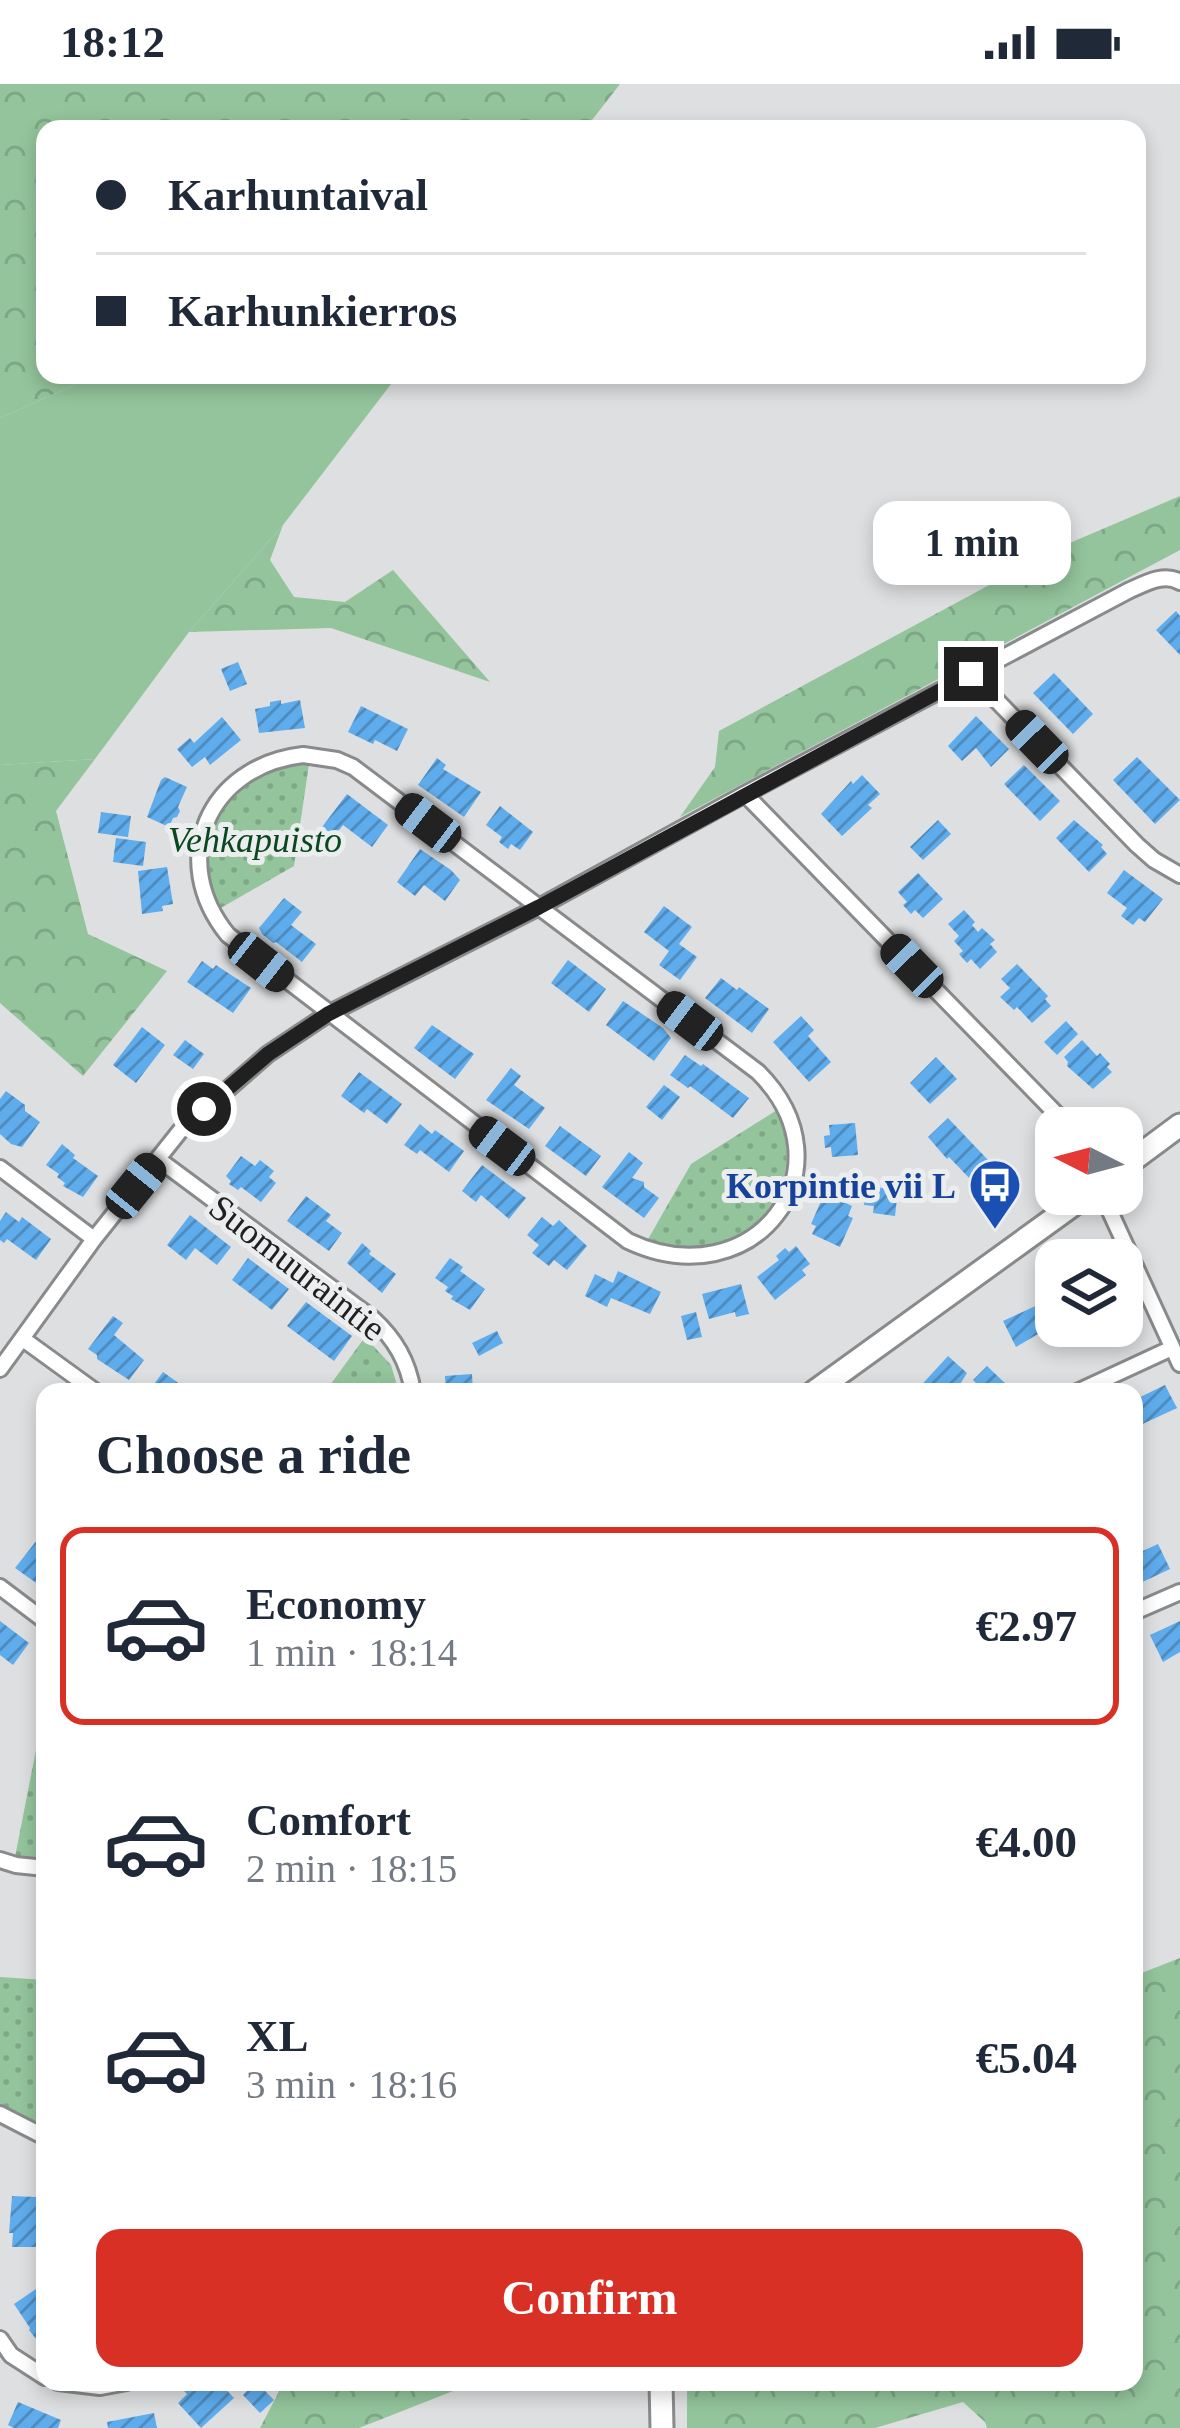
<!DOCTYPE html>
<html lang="en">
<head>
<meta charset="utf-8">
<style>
  body { margin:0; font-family:"Times New Roman",serif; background:#f6f6f7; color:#1f2937; height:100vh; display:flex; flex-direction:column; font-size:45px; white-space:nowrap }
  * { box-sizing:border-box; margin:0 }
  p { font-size:39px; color:#747a83 }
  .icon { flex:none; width:66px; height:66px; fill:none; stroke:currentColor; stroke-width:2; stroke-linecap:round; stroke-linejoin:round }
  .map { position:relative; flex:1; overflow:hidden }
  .side { position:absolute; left:36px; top:1299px; width:1107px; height:1008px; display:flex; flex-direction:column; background:#fff; border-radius:24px; box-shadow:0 6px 18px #0003 }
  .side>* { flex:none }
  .banner { position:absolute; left:36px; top:36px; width:1110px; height:264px; border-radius:24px; box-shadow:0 6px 18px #0003; display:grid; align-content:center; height:264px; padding:0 60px; background:#fff }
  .needle { width:78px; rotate:276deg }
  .tools { position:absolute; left:1035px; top:1023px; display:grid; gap:24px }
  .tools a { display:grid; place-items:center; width:108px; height:108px; border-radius:24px; background:#fff; box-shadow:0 6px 18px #0003; font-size:60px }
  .end { position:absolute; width:54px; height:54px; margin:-27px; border:15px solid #202021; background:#fff; box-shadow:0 0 0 6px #fff }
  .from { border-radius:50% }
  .bubble { position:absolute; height:84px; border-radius:24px; background:#fff; box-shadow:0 6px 18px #0003; font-size:39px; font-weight:700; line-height:84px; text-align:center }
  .car { position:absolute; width:36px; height:72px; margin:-36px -18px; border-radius:15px; box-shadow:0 0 9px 3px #0007; background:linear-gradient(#222 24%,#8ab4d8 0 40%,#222 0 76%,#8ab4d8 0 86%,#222 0) }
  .banner b { display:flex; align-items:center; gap:42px; height:114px; font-size:45px }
  .banner b+b { border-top:3px solid #e0e1e3 }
  .banner i { width:30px; height:30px; background:#1f2937 }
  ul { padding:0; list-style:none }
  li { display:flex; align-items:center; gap:36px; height:198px; margin:0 24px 18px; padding:0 36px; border:6px solid transparent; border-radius:24px }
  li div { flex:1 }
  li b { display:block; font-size:45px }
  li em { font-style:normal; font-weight:700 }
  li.selected { border-color:#d93025 }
  li>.icon { width:108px; height:108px; stroke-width:1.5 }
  h2 { padding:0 60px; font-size:54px; line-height:144px }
  .action { display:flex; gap:24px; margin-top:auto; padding:24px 60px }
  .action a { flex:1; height:138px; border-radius:24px; background:#d93025; color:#fff; font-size:48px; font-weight:700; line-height:138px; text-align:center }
  .status { display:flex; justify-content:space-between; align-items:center; height:84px; padding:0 60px; background:#fff; direction:ltr }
  .status svg { height:33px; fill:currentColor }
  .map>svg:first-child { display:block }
  .grass { fill:#93c49b }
  .forest { fill:url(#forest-crowns) }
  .park { fill:url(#park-dots) }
  .building { fill:url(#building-hatch) }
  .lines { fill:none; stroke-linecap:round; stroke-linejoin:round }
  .street-casing { stroke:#898a8b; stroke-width:20 }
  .secondary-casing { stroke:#898a8b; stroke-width:27 }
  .street { stroke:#fff; stroke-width:14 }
  .secondary { stroke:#fff; stroke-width:21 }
  .route { stroke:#202021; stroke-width:15 }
  .labels { text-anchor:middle; stroke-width:10; stroke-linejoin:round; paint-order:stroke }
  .park-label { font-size:36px; font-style:italic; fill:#09471e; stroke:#ebedee }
  .transit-label { font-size:36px; font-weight:bold; fill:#164399; stroke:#ebedee; text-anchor:end }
  .street-label { font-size:36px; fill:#202021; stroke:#ebedee }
</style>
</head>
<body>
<div class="status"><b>18:12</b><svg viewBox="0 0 49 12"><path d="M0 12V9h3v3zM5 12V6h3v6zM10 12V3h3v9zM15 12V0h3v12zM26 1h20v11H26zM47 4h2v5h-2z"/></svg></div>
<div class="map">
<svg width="1180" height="2344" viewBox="0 0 1180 2344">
  <defs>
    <pattern id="forest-crowns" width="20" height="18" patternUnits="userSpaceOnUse" patternTransform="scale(3)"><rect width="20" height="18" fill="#93c49b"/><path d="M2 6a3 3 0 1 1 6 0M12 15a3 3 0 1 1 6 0" fill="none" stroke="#7ea885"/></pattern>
    <pattern id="park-dots" width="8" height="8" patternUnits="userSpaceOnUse" patternTransform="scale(3)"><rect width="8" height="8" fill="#93c49b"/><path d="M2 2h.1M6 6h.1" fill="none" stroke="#7ea885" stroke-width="1.8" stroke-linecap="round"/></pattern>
    <pattern id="building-hatch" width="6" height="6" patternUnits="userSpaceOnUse" patternTransform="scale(3)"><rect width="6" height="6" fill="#5facec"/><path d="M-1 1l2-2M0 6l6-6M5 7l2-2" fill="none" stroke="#4e8cbf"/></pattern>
  </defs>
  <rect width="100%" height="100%" fill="#dedfe0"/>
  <path class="grass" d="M 97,291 L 398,291 L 283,441 L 189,548 L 95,675 L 0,681 L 0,334 Z"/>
  <path class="forest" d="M 0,0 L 620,0 L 585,45 L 45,45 L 45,291 L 97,291 L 0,334 Z
    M 1180,412 L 1180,466 L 680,733 L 715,683 L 719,647 L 1058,464 Z
    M 283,441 L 270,476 L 294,513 L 345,518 L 393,486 L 490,598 L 331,544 L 189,548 Z
    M 95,675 L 56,727 L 88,850 L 167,887 L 83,992 L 0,919 L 0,681 Z
    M 1180,1874 L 1180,2344 L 987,2344 L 985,2338 L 963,2318 L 875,2344 L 687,2344 L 687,2298 L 1134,2298 L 1134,1892 Z
    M 284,2298 L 476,2298 L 359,2344 L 260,2344 Z"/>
  <path class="park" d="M 309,680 L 294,782 L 219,825 C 185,755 232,680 309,680 Z
    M 777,1026 C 803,1081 776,1150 714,1162 C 691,1167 669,1163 647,1157 L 691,1080 Z
    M 365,1253 L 391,1281 L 399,1308 L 325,1308 Z
    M 45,1660 L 45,1775 L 15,1773 L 36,1666 Z
    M 0,1893 L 45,1896 L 45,2044 L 0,2022 Z"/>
  <path class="building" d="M 1176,527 L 1180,532 L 1180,571 L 1156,546 Z
    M 238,578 L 247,600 L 230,607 L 221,585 Z
    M 1054,589 L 1093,630 L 1073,650 L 1033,609 Z
    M 281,616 L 281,620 L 300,616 L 305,644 L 259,649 L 255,625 L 270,622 L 270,618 Z
    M 361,622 L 408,645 L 397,667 L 375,656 L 373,660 L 348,648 Z
    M 976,632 L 1009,665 L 991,683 L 976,664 L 962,677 L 948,662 Z
    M 222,633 L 241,656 L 210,681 L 205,673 L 192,683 L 177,665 L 190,654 L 194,659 Z
    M 1137,673 L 1180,716 L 1155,740 L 1113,696 Z
    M 437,674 L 446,681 L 443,685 L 481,708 L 464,733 L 418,701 Z
    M 1024,681 L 1060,717 L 1040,737 L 1004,700 Z
    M 862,691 L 880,710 L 868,721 L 872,724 L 842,752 L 821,730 L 851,697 L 853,700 Z
    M 165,693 L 187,703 L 178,723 L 180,727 L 177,733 L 173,734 L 169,743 L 147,733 L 161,696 Z
    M 347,710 L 388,741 L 372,763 L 343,741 L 336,750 L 340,753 L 332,764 L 316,751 Z
    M 500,722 L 533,748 L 520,766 L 511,760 L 508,765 L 499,758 L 502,753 L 486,741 Z
    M 101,728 L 131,732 L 128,753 L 98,749 Z
    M 938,736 L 951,750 L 923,776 L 910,763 Z
    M 1074,736 L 1103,761 L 1101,763 L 1107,770 L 1089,788 L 1056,754 Z
    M 116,754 L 146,758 L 143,782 L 113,778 Z
    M 420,765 L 451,786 L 460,796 L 445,817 L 424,801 L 415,812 L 397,798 Z
    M 167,783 L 173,820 L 162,822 L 163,827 L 142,830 L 138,787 Z
    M 1124,786 L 1163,815 L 1145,838 L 1139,834 L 1133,841 L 1121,832 L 1127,824 L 1107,809 Z
    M 918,789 L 943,815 L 923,834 L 915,826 L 911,830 L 903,821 L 907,818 L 898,808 Z
    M 284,814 L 302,828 L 291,841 L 316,860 L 302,878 L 276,858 L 273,859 L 262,850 L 259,844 Z
    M 664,822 L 692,843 L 679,860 L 697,873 L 680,896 L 659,881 L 669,867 L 644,848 Z
    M 964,826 L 975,838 L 972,841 L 978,848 L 982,844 L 995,856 L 990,860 L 997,868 L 980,885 L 971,875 L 967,879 L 959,870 L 963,867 L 954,857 L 959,852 L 948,840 Z
    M 568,876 L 606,905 L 589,928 L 551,899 Z
    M 202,877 L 213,885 L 216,881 L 251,904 L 233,929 L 187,898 Z
    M 1017,880 L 1048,912 L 1045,915 L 1051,922 L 1032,939 L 1017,923 L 1014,926 L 1000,913 L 1010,904 L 1001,895 Z
    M 721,894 L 737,906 L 739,903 L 769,925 L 752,949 L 705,914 Z
    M 623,917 L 663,944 L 671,954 L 654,977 L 606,941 Z
    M 801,932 L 814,946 L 808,952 L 831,978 L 809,998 L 773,958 Z
    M 1066,937 L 1078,950 L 1057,971 L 1044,958 Z
    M 432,941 L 474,970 L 455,995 L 414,964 Z
    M 142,943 L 165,961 L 136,999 L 113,981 Z
    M 185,956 L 204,970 L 193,985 L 173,971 Z
    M 1082,956 L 1097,972 L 1100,969 L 1110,980 L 1107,983 L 1112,988 L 1093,1005 L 1067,982 L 1068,978 L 1064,973 Z
    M 685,971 L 701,982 L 703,980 L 749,1014 L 733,1034 L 690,1002 L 688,1004 L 670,991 Z
    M 936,973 L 957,995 L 930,1020 L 910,999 Z
    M 511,984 L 521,992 L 514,1001 L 545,1024 L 529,1045 L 486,1016 Z
    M 359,988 L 402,1020 L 387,1040 L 367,1025 L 364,1029 L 341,1012 Z
    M 664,1001 L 680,1013 L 662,1036 L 646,1023 Z
    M 6,1007 L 25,1021 L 25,1027 L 40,1038 L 22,1063 L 11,1060 L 0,1050 L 0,1015 Z
    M 948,1034 L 1010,1099 L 991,1116 L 984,1108 L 981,1111 L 969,1098 L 971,1096 L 949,1073 L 947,1075 L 928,1053 Z
    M 855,1039 L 858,1071 L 832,1073 L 831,1063 L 825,1064 L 824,1052 L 830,1051 L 829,1041 Z
    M 420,1040 L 432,1050 L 435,1046 L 464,1067 L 449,1088 L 420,1066 L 417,1070 L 404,1061 Z
    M 560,1042 L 601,1072 L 586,1092 L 545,1062 Z
    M 62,1060 L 75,1071 L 73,1074 L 98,1092 L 83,1113 L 63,1102 L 65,1099 L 57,1093 L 59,1090 L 46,1081 Z
    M 629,1068 L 643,1079 L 632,1094 L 644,1098 L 644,1103 L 659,1114 L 644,1134 L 602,1103 Z
    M 241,1072 L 255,1082 L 260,1076 L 274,1087 L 269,1093 L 276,1099 L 261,1118 L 241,1103 L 238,1106 L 229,1100 L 231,1097 L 226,1092 Z
    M 482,1081 L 526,1114 L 509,1135 L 481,1111 L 476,1118 L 462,1107 Z
    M 866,1102 L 898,1106 L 895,1132 L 873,1129 L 874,1122 L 864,1121 Z
    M 829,1111 L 852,1122 L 848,1132 L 853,1134 L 840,1163 L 812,1150 L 816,1142 L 811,1140 L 822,1115 L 827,1117 Z
    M 306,1112 L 331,1131 L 326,1137 L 342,1149 L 329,1167 L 287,1137 Z
    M 6,1128 L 19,1138 L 22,1133 L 51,1155 L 36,1176 L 7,1155 L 4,1159 L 0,1156 L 0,1137 Z
    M 190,1131 L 231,1163 L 217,1181 L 195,1164 L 186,1176 L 167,1161 Z
    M 542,1133 L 553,1142 L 559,1136 L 587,1162 L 567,1186 L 554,1176 L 549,1182 L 532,1169 L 539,1161 L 527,1151 Z
    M 362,1159 L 371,1167 L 369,1170 L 396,1190 L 382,1209 L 347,1179 Z
    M 796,1162 L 810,1180 L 802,1186 L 806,1191 L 775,1216 L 757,1193 L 779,1176 L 776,1172 L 785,1164 L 789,1168 Z
    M 248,1174 L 289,1205 L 272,1226 L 232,1196 Z
    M 450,1174 L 463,1183 L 460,1187 L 485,1205 L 470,1226 L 451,1215 L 453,1212 L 445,1207 L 448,1203 L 435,1194 Z
    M 618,1187 L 661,1208 L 650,1230 L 611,1214 L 607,1223 L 585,1212 L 595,1190 L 613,1199 Z
    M 741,1200 L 749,1230 L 736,1233 L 735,1228 L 709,1235 L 702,1210 Z
    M 306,1218 L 352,1252 L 334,1277 L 287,1242 Z
    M 1044,1218 L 1055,1240 L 1016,1263 L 1003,1237 Z
    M 696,1228 L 702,1253 L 687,1256 L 681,1232 Z
    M 113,1232 L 123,1239 L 114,1251 L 144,1276 L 129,1296 L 97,1275 L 97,1271 L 88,1265 Z
    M 497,1247 L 503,1259 L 479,1272 L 472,1259 Z
    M 948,1272 L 967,1289 L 957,1305 L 955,1303 L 950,1308 L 915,1308 Z
    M 987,1282 L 1007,1301 L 1000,1308 L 985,1308 L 973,1296 Z
    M 163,1288 L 191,1308 L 148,1308 Z
    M 472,1290 L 473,1308 L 446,1308 L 445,1292 Z
    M 1165,1301 L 1177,1324 L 1134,1344 L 1134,1316 Z
    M 41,1451 L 45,1454 L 45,1510 L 40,1506 L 42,1503 L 15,1484 Z
    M 1158,1460 L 1170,1485 L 1134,1502 L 1134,1471 Z
    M 0,1537 L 29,1559 L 13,1581 L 0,1571 Z
    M 1180,1537 L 1180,1568 L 1163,1578 L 1150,1551 Z
    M 12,2112 L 36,2113 L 38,2163 L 12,2163 L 13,2149 L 9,2149 Z
    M 36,2205 L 45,2217 L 45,2257 L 40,2260 L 29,2246 L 30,2244 L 14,2220 Z
    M 192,2298 L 197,2300 L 219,2298 L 234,2314 L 201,2344 L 178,2319 L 187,2310 L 183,2306 Z
    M 256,2298 L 274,2316 L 260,2329 L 243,2311 Z
    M 18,2318 L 61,2336 L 58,2344 L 14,2344 L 8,2341 Z
    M 154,2329 L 157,2344 L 108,2344 L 107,2338 Z"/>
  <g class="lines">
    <g class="street-casing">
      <path id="street" d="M 971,590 L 1137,761 L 1154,776 L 1180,791
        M 303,671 L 337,676 L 353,683 L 758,988 C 855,1085 753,1216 628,1157 L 228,851 C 167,776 208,682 303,671 Z
        M 745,710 L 1128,507 C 1144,500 1164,488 1180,498
        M 158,1075 L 372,1234 C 395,1255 408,1277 413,1308
        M 0,1084 L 94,1155
        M 1102,1110 L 1180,1280
        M 23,1255 L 96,1308
        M 0,1285 L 94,1155 L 180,1047 L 268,970 L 328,930 L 539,823 L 745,710 L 1070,1044
        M 1077,1308 L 1172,1264
        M 0,1503 L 45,1537
        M 1134,1528 L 1180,1508
        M 0,1776 L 16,1781 L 45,1784
        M 0,2030 L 45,2053
        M 0,2255 L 11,2271 L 45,2293
        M 58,2298 L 100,2303 L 127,2298"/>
    </g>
    <g class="secondary-casing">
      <path id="secondary" d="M 1122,1084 L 1180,1041
        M 814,1308 L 1088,1110
        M 661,2298 L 662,2344"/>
    </g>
    <use href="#street" class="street"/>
    <use href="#secondary" class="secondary"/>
  </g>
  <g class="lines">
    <path class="route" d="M 204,1025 L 268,970 L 328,930 L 539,823 L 971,590"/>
  </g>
  <defs>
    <g id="bus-pin" transform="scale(2.7)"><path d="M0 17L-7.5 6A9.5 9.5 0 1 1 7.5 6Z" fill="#1a4fb4" stroke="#ebedee"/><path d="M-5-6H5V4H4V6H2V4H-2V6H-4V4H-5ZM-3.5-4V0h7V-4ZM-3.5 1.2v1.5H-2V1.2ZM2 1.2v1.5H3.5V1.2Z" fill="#fff"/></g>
  </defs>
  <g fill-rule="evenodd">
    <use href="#bus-pin" x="995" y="1101"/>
  </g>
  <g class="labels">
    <g class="park-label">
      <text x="255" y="768">Vehkapuisto</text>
    </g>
    <g class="transit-label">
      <text x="956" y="1114">Korpintie vii L</text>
    </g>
    <g class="street-label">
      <text transform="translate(298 1183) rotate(38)" y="13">Suomuuraintie</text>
    </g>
  </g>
</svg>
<div class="tools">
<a><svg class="needle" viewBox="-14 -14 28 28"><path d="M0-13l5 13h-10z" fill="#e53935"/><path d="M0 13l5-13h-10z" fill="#747a83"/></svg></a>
<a><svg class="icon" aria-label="layers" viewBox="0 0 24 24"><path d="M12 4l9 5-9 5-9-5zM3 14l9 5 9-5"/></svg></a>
</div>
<i class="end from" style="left:204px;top:1025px"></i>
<i class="end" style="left:971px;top:590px"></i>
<div class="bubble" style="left:873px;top:417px;width:198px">1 min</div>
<i class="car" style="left:1037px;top:658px;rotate:316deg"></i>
<i class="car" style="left:428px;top:739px;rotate:307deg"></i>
<i class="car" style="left:261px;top:878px;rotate:128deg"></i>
<i class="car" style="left:912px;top:882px;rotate:316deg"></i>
<i class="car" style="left:690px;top:937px;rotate:307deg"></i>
<i class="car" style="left:502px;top:1062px;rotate:307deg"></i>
<i class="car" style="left:136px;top:1102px;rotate:39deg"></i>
<div class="banner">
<b><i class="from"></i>Karhuntaival</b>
<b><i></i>Karhunkierros</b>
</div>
<section class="side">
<h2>Choose a ride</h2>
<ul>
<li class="selected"><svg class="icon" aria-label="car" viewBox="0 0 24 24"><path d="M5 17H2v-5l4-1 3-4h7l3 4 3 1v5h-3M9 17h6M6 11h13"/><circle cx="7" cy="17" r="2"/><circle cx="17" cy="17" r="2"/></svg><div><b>Economy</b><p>1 min · 18:14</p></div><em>€2.97</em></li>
<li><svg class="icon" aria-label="car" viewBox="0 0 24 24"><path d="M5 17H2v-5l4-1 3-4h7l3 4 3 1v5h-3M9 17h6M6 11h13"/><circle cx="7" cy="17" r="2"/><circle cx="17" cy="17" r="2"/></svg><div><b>Comfort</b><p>2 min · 18:15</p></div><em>€4.00</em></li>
<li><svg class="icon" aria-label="car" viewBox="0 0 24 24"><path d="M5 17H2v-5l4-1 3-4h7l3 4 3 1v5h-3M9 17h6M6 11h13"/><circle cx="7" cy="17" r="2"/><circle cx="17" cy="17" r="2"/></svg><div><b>XL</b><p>3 min · 18:16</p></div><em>€5.04</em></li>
</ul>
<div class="action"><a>Confirm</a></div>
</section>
</div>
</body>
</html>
